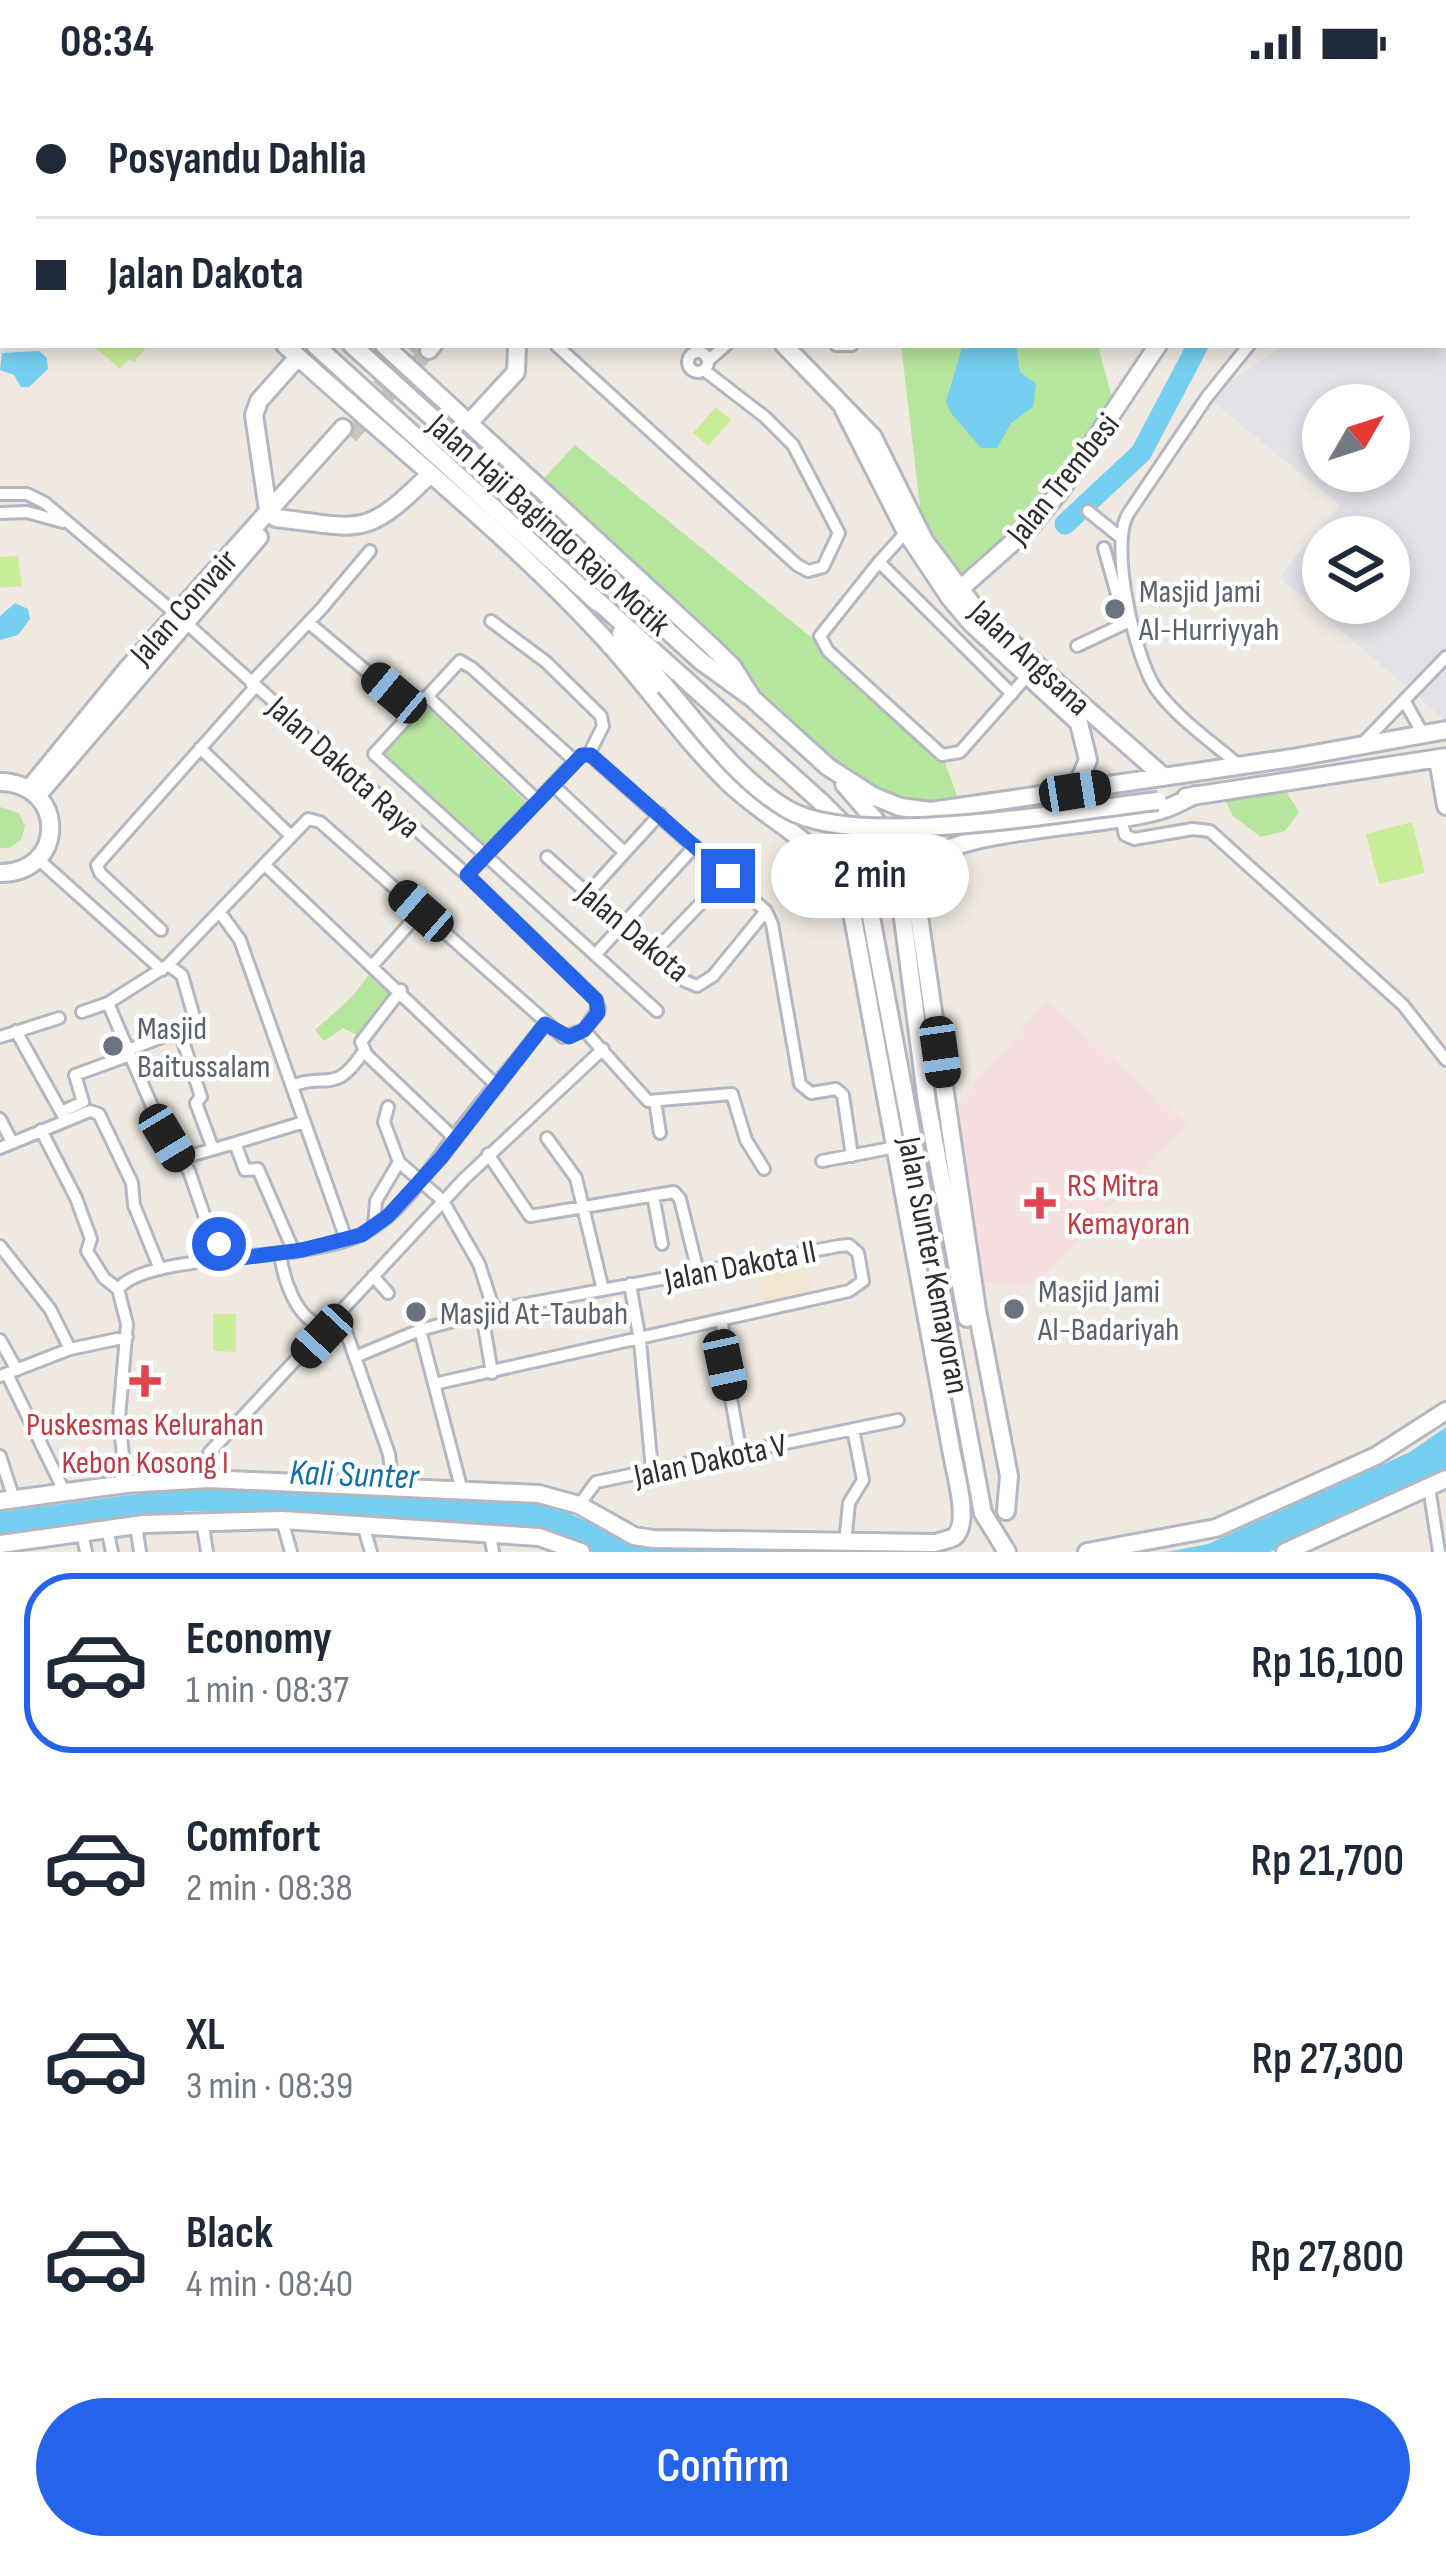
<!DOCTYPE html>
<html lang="en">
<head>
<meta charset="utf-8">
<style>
  body { margin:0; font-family:"Sofia Sans Condensed",sans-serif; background:#f6f6f7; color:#1f2937; height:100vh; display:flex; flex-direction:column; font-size:45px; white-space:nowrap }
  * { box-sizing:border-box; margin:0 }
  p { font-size:39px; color:#747a83 }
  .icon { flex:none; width:66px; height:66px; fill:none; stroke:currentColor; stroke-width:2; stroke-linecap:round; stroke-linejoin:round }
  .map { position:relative; height:1468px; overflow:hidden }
  .drawer { display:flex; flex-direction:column; background:#fff; flex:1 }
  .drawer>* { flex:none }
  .top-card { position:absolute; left:0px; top:0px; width:1446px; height:264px; box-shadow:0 6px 18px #0003; display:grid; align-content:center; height:264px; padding:0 36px; background:#fff }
  .needle { width:78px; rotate:51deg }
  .controls { position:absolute; left:1302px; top:300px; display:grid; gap:24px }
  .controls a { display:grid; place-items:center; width:108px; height:108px; border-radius:50%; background:#fff; box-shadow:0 6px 18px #0003; font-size:60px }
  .end { position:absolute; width:54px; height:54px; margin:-27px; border:15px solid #2563eb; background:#fff; box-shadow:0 0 0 6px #fff }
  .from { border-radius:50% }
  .bubble { position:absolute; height:84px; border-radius:42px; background:#fff; box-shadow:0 6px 18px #0003; font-size:39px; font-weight:600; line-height:84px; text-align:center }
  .car { position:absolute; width:36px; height:72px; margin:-36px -18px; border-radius:15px; box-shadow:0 0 9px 3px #0007; background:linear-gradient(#222 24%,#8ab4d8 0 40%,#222 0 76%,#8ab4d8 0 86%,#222 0) }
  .top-card b { display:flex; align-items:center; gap:42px; height:114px; font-size:45px }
  .top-card b+b { border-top:3px solid #e0e1e3 }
  .top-card i { width:30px; height:30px; background:#1f2937 }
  ul { padding:21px 0 0; list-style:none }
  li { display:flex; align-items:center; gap:36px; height:180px; margin:0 24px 18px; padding:0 12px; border:6px solid transparent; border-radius:48px }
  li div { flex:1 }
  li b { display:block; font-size:45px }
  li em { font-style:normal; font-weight:600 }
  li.selected { border-color:#2563eb }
  li>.icon { width:108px; height:108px; stroke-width:1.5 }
  .button { display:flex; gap:24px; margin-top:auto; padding:24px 36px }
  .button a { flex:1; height:138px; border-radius:72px; background:#2563eb; color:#fff; font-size:48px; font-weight:600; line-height:138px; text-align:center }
  .status { display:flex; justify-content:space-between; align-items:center; height:84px; padding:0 60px; background:#fff; direction:ltr }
  .status svg { height:33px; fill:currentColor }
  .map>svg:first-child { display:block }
  .industrial { fill:#e3e1e8; fill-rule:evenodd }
  .education { fill:#f0e6d1 }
  .medical { fill:#f5dfe0 }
  .green { fill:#b6e59e }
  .pitch { fill:#c9ec9a }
  .water { fill:#75cff0 }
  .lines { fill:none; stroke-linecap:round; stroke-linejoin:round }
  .river { stroke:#75cff0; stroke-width:21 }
  .secondary-tunnel { stroke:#c8c4bd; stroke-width:16; stroke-dasharray:16 8; stroke-linecap:butt }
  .street-casing { stroke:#b4b7c1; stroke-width:16 }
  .secondary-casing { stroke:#b4b7c1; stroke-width:22 }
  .primary-casing { stroke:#c9c9c9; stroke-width:24 }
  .street { stroke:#fff; stroke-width:10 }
  .secondary { stroke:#fff; stroke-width:16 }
  .primary { stroke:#f2d163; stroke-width:18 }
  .secondary-bridge-casing { stroke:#b4b7c1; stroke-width:22; stroke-linecap:butt }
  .secondary-bridge { stroke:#fff; stroke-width:16 }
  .route { stroke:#2563eb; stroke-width:15 }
  .worship-dot { fill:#6b7280; stroke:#fff; stroke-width:4.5 }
  .health-dot { fill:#e0444e; stroke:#fff; stroke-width:4.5 }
  .labels { text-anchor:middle; stroke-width:9; stroke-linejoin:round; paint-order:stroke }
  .street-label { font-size:33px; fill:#2e2e2e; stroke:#fff }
  .worship-label { font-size:33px; fill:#5b616d; stroke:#fff; text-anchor:start }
  .health-label { font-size:33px; fill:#be3a42; stroke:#fff; text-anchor:start }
  .water-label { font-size:36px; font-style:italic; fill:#0d6fa3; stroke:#fff }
</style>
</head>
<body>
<div class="status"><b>08:34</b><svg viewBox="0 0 49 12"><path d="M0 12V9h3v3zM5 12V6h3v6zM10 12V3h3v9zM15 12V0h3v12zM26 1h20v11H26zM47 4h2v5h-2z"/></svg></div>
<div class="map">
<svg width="1446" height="1468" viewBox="0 0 1446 1468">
  <rect width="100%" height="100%" fill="#efe9e1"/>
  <path class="industrial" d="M 1443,219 L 1446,219 L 1446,637 L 1279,493 L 1340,421 L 1207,313 L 1284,261 L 1443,261 ZM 1323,321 L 1389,321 L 1389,387 L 1323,387 ZM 1323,453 L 1389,453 L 1389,519 L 1323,519 Z"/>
  <path class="education" d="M 99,0 L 641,0 L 638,3 Z
    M 804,1171 L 813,1212 L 764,1222 L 755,1181 Z"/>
  <path class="medical" d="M 1046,917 L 1188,1041 L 1036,1199 L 1019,1203 L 978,1197 L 951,1018 L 960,1017 Z"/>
  <path class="green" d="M 901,261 L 1098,261 L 1116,329 L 1083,377 L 959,506 L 924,456 Z
    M 575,361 L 828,567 L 942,671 L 961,722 L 900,723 L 829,683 L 732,582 L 537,402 Z
    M 426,622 L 529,721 L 484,769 L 380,669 Z
    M 1283,702 L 1299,728 L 1285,747 L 1261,753 L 1233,732 L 1226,718 L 1233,709 Z
    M 0,723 L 19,729 L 25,742 L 21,756 L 9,764 L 0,764 Z
    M 371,888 L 393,910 L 359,952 L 343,944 L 324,957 L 315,946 L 351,914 Z"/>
  <path class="pitch" d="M 92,261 L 148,261 L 134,278 L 129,275 L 120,285 Z
    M 716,323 L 731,336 L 708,362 L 693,349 Z
    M 18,472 L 22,502 L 0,504 L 0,473 Z
    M 1412,738 L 1425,789 L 1379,800 L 1366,750 Z
    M 213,1230 L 236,1230 L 236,1268 L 213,1267 Z"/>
  <path class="water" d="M 963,261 L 1016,261 L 1020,288 L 1036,300 L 1033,323 L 1011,339 L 997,364 L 981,364 L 950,328 L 946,317 Z
    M 39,267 L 47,274 L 48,285 L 29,303 L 21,303 L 14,291 L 0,286 L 2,269 Z
    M 15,519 L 28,525 L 30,535 L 18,551 L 0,556 L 0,532 Z
    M 1446,1343 L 1446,1385 L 1270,1468 L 1167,1468 L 1208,1460 L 1410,1368 Z
    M 199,1402 L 539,1418 C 575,1428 604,1450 640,1461 L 919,1468 L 591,1468 L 551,1446 L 359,1432 L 188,1427 L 0,1453 L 0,1428 Z"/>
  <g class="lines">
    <path class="river" d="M 1355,3 L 1357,0
      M 1065,440 L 1141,369 L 1198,261"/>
    <path class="secondary-tunnel" d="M 379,303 L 417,261
      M 350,352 L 429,266"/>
    <g class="street-casing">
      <path id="street" d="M 747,0 L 748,3
        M 824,0 L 824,3
        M 1421,3 L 1423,0
        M 1443,25 L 1446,25
        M 1443,124 L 1446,123
        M 556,261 L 797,481 L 808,487 L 823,483 L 839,449 L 793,361 L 765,333 L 704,286
        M 836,261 L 852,261
        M688 278a10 10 0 1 1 20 0a10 10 0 1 1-20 0Z
        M 709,276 L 726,261
        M 0,410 L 27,410 L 45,419 L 176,530 L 467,791 L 596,916 L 599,924 L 584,946 L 563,953 L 320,738 L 308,735 L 168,881 L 108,919 L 82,928
        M 1088,427 L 1120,453
        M 0,429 L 27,428 L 63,438
        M 1104,464 L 1125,539
        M 879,478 L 906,448
        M 491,537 L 546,578 L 601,632 L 603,642 L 589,670
        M 309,539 L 414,627
        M 1077,562 L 1130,537
        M 251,599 L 322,524 L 370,467
        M 1012,610 L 879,478 L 820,552 L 828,567 L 942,671 L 960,668 L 1029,590
        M 427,612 L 538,717
        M 1405,618 L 1423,650
        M 1361,661 L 1446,573
        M 200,664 L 291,752
        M 589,670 L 766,827 L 772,840 L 800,1000 L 811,1009 L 836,1005 L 843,1011 L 852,1072
        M 575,677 L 472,584 L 460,577 L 374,670 L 657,927
        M 1240,682 C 1212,658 1178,635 1156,605 C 1135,574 1109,462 1128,430 L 1207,313 L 1249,261
        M 553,701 L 624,768
        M 1121,734 L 1125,751 L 1134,755 L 1193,745 L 1210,747 L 1403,921 L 1446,976
        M 547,773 L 685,897 L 697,902 L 713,892 L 766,827
        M 38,775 L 162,886
        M 266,782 L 497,1002
        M 467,791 L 580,672
        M 588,809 L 660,730
        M 221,830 L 240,856 L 346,1155
        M 161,846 L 100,789 L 97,781 L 255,603
        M 654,868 L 727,792
        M 595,871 L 695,762
        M 373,881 L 421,827
        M 401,906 L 361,958 L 367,971 L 453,1053
        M 108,919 L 157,1034 L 189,1087 L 209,1145 L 226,1176
        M 584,946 L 648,1017 L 732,1010 L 746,1056 L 764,1085
        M 16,947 L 64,1033
        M 180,948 L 201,1013 L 196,1019 L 213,1065
        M 0,953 L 59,934
        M 128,966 L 196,940 L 182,891 L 168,881
        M 292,1002 C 328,987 333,1013 364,967
        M 655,1017 L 660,1049
        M 388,1023 L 384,1038 L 399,1078
        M 61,1028 L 83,1018 L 75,991 L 130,971
        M 0,1035 L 12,1058
        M 41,1046 L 76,1114 L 91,1155 L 87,1167 L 104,1194 L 118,1205
        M 547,1054 L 576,1094 L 603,1206
        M 235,1059 L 304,1038
        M 0,1064 L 90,1027 L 99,1030 L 132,1099 L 134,1121 L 160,1185
        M 488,1070 L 530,1132 L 674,1108 L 680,1115 L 698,1188
        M 179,1075 L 235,1059 L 245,1086 L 258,1085 L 294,1168
        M 822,1077 L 896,1063
        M 653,1111 L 662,1160
        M 374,1143 L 376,1117 L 399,1078 L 443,1117 L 479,1180 L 494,1226
        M 0,1162 L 50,1225 L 70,1265
        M 280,1169 C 283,1193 296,1238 325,1242 C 332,1243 338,1241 344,1242 L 389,1370 L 393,1405
        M 373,1192 L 388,1209
        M 630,1200 L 640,1257 L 652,1386
        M 482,1230 L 492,1289
        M 722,1236 L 725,1281 L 741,1370
        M 420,1246 L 462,1407
        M 0,1256 L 17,1286
        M 355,1273 L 420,1246 L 494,1226 L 839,1162 L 849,1161 L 858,1169 L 863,1197 L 849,1207 L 434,1300
        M 7,1290 L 64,1407
        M 0,1292 L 70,1265 L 127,1253
        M 0,1372 L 14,1415
        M 209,1395 L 209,1369 L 464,1095 L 603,965
        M 126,1400 L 119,1334 L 127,1240 L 118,1205 C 150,1166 311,1180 366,1148 C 403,1127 428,1087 453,1054 C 482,1016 515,979 545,940
        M 1429,1403 L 1439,1468
        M 579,1421 L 596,1398 L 898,1336
        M 202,1436 L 207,1468
        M 282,1436 L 291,1468
        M 136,1441 L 140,1468
        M 363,1441 L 371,1468
        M 107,1445 L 112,1468
        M 82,1448 L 86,1468
        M 490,1450 L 493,1468
        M 845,1459 L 849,1419 L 863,1396 L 853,1345"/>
    </g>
    <g class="secondary-casing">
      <path id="secondary" d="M 32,0 L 35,3
        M 63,0 L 66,3
        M 99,0 L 101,3
        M 638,3 L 640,0
        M 654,3 L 657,0
        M 1320,3 L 1322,0
        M 0,33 L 3,29
        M 315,261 L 598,519
        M 352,261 L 701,577 L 752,614 L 828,683 L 873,712 L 900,723 L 931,727 L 1292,674 L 1446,646
        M 384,261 L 708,559 L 732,582 L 751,612
        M 784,261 L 873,353 L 924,456 L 980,531 L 1164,693
        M 429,266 L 433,261
        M 843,324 L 906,448 L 950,514 L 971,539 L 1079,639 L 1088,676 L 1075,707
        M 469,339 L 516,288 L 517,261
        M 268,426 L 254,331 L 259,317 L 298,273
        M 276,434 C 361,444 365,455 429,391
        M 591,511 L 820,717 L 841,738 L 861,780 L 983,1429 L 1007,1468
        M 951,513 L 1029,444 L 1061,406 L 1158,261
        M 621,549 L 665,602
        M 1438,675 L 1446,722
        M 0,698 C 67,699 67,789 0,789
        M 844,700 L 876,737 L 889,760 L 901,819 L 927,1019 L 967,1234
        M 29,705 L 128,584 L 343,344
        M 37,712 L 259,453
        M 1186,713 L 1446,673
        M 0,1417 L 126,1400 L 209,1395 L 539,1410 L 579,1421 L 634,1452 L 653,1455 L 934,1459 C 936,1459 953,1454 954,1453 C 971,1440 955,1388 952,1370 L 848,807 C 820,757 766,736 727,697 C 681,652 645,598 602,552 C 505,447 390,358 285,261
        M 1006,1427 L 1009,1392 L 977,1226 L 916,812 C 917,799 916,786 926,777 C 964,744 1106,743 1161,726 C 1173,723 1184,716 1195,711
        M 0,1460 L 144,1440 L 282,1436 L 539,1453 L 581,1468
        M 1087,1468 L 1216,1444 L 1376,1372 L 1446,1327
        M 1285,1468 L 1446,1395"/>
    </g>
    <g class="primary-casing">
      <path id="primary" d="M 0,1 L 1,0"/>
    </g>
    <use href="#street" class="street"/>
    <use href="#secondary" class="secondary"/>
    <use href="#primary" class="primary"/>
    <g class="secondary-bridge-casing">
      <path id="secondary-bridge" d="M 665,602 C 702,645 738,696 787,725 C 857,767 1072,726 1158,717"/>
    </g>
    <use href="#secondary-bridge" class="secondary-bridge"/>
  </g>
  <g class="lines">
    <path class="route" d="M 219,1160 L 226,1176 L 302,1166 L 361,1151 L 388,1132 L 441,1074 L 545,940 L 569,953 L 584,946 L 598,929 L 596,916 L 467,791 L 582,671 L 591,671 L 728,792"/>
  </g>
  <g class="worship-dot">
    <circle cx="1115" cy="525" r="12"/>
    <circle cx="113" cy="962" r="12"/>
    <circle cx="1014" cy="1225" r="12"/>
    <circle cx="416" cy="1228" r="12"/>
  </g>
  <g class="health-dot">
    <path d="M1034 1101h12v12h12v12h-12v12h-12v-12h-12v-12h12z"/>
    <path d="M139 1279h12v12h12v12h-12v12h-12v-12h-12v-12h12z"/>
  </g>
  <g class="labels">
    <g class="street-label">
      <text transform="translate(1062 394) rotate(-51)" y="12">Jalan Trembesi</text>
      <text transform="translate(550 440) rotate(42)" y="12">Jalan Haji Bagindo Rajo Motik</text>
      <text transform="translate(183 522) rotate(-48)" y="12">Jalan Convair</text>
      <text transform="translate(1031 573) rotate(43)" y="12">Jalan Angsana</text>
      <text transform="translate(345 682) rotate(42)" y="12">Jalan Dakota Raya</text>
      <text transform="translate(634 847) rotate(40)" y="12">Jalan Dakota</text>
      <text transform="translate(740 1180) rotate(-11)" y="12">Jalan Dakota II</text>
      <text transform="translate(935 1181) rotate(79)" y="12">Jalan Sunter Kemayoran</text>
      <text transform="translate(710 1375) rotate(-12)" y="12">Jalan Dakota V</text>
    </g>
    <g class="worship-label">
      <text x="1139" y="518">Masjid Jami<tspan x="1139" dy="38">Al-Hurriyyah</tspan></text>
      <text x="137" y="955">Masjid<tspan x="137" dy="38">Baitussalam</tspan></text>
      <text x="1038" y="1218">Masjid Jami<tspan x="1038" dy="38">Al-Badariyah</tspan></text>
      <text x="440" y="1240">Masjid At-Taubah</text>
    </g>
    <g class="health-label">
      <text x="1067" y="1112">RS Mitra<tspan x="1067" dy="38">Kemayoran</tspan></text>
      <text x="145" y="1351" text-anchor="middle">Puskesmas Kelurahan<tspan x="145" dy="38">Kebon Kosong I</tspan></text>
    </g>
    <g class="water-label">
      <text transform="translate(354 1389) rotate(2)" y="13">Kali Sunter</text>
    </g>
  </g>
</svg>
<div class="controls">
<a><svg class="needle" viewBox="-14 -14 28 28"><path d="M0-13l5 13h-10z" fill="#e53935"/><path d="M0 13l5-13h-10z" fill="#747a83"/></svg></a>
<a><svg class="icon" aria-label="layers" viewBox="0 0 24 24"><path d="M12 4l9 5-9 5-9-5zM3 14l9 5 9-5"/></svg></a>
</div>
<i class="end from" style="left:219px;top:1160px"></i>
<i class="end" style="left:728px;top:792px"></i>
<div class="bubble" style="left:771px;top:750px;width:198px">2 min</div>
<i class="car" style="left:394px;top:609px;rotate:310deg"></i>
<i class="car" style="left:1075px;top:707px;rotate:81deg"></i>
<i class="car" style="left:421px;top:827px;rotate:311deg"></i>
<i class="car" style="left:940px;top:968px;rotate:172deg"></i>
<i class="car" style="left:167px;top:1054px;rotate:149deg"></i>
<i class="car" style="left:322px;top:1252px;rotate:223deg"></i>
<i class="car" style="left:725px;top:1281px;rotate:168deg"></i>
<div class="top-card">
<b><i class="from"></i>Posyandu Dahlia</b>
<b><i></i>Jalan Dakota</b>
</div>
</div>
<section class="drawer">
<ul>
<li class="selected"><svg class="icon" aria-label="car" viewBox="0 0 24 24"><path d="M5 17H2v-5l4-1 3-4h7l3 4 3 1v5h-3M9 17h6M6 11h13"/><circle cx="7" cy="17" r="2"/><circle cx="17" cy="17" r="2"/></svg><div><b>Economy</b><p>1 min · 08:37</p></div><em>Rp 16,100</em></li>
<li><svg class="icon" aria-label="car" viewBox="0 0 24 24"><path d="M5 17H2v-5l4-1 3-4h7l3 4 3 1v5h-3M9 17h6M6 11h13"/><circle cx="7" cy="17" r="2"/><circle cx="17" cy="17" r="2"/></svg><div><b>Comfort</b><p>2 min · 08:38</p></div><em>Rp 21,700</em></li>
<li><svg class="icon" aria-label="car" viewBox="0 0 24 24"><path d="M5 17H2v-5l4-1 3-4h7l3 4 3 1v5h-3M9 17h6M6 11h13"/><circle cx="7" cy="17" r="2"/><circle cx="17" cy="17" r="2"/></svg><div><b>XL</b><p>3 min · 08:39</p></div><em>Rp 27,300</em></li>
<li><svg class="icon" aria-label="car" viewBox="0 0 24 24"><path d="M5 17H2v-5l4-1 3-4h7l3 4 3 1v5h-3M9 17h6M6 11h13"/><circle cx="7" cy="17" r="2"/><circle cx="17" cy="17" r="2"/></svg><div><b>Black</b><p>4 min · 08:40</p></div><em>Rp 27,800</em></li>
</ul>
<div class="button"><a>Confirm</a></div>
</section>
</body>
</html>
